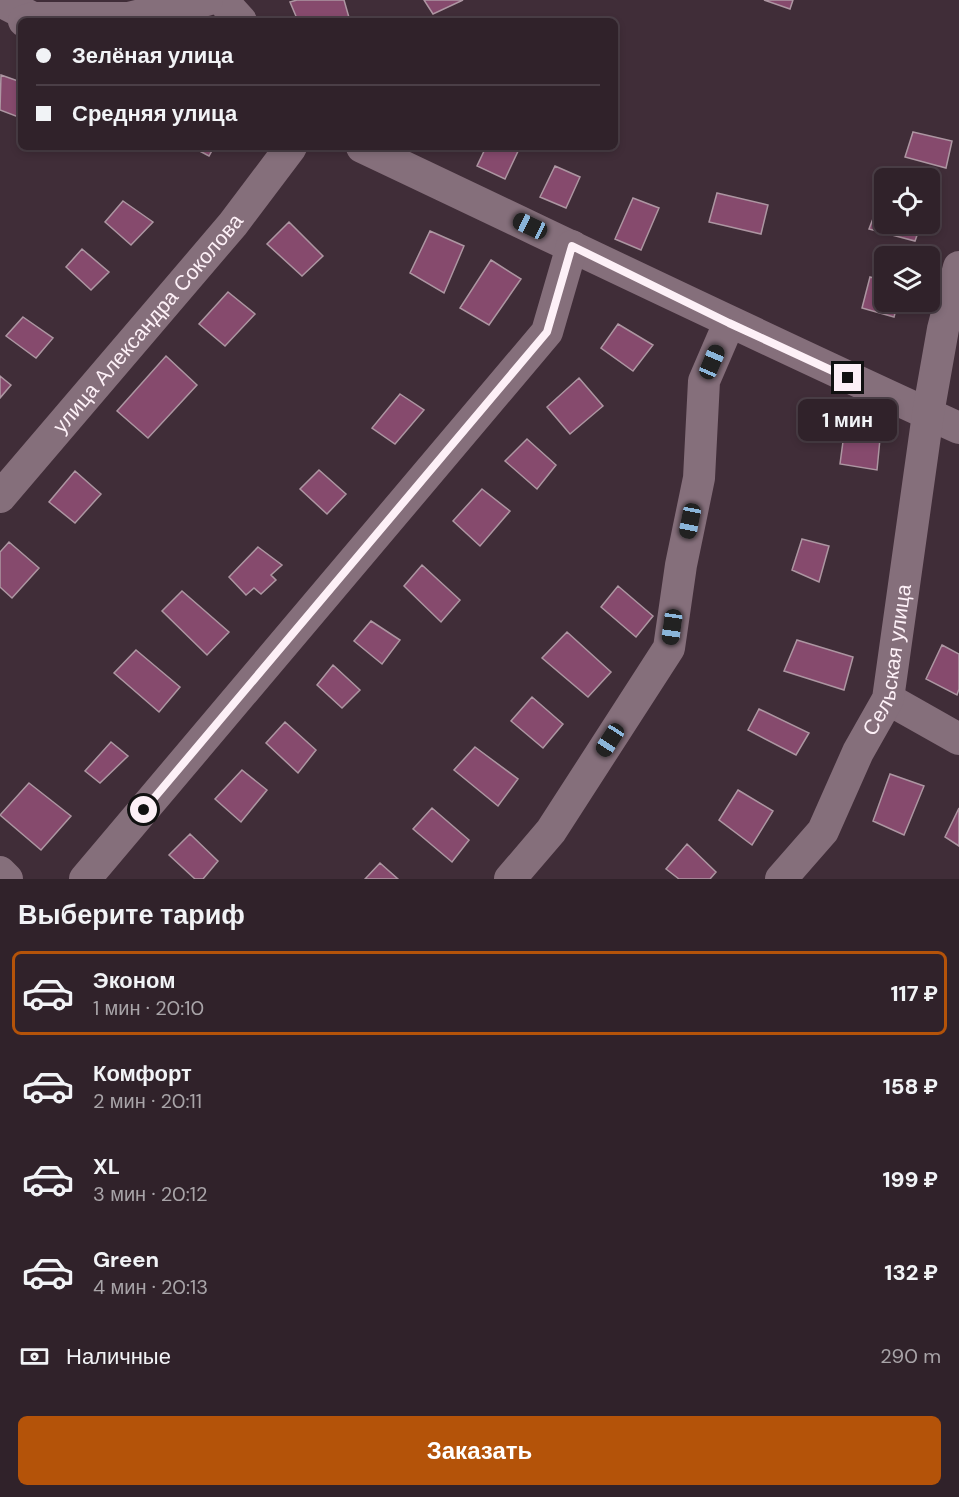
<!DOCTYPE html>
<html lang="ru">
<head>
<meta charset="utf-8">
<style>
  body { margin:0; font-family:"DM Sans",sans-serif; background:#3c2f36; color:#f1f3f6; height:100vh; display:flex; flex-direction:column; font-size:22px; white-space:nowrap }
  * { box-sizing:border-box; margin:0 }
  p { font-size:20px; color:#a8a4a8 }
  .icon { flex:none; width:33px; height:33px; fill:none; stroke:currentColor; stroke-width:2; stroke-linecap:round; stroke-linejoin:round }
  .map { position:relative; height:879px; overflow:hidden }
  .side { display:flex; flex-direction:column; background:#30222a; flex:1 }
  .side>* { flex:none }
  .banner { position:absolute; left:18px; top:18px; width:600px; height:132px; border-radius:9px; box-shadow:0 3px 9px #0003,0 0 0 2px #4b3f47; display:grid; align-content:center; height:132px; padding:0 18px; background:#30222a }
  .buttons { position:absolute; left:874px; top:168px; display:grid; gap:12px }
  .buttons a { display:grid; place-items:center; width:66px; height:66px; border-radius:9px; background:#30222a; box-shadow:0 3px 9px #0003,0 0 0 2px #4b3f47; font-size:30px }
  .end { position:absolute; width:27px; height:27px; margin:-14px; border:8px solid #fdf0f7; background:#111; box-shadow:0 0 0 3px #111 }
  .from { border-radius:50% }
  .bubble { position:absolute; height:42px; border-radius:9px; background:#30222a; box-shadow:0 3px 9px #0003,0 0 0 2px #4b3f47; font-size:20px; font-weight:800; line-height:42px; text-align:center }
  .car { position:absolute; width:18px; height:36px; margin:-18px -9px; border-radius:8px; box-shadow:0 0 4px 2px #0007; background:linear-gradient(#222 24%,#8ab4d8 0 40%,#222 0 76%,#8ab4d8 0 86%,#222 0) }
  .banner b { display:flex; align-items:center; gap:21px; height:57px; font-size:22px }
  .banner b+b { border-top:2px solid #4b3f47 }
  .banner i { width:15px; height:15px; background:#f1f3f6 }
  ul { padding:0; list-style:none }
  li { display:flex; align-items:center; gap:18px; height:84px; margin:0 12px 9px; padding:0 6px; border:3px solid transparent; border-radius:9px }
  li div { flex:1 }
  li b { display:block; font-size:22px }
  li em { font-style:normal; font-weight:800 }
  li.on { border-color:#b45309 }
  li>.icon { width:54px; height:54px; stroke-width:1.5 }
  h2 { padding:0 18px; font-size:27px; line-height:72px }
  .pay { display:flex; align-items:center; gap:15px; height:66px; padding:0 18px; font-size:22px }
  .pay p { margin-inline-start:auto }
  .action { display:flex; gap:12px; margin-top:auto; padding:12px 18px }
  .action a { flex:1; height:69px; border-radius:9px; background:#b45309; color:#fff; font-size:24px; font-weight:800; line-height:69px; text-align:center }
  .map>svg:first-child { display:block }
  .building { fill:#864a6d; stroke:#ad96a2; stroke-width:1.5 }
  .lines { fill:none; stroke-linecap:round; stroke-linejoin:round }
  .minor { stroke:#856f7b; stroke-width:32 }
  .route { stroke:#fdf0f7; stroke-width:8 }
  .labels { text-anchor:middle; stroke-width:4.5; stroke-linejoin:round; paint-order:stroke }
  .street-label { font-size:21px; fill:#fdf0f7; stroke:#36232e }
</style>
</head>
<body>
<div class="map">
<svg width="959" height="879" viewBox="0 0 959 879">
  <rect width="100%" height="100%" fill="#402d38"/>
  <path class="building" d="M 297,0 L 344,0 L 350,21 L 298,21 L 290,2 Z
    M 424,0 L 463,0 L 433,14 Z
    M 764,0 L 793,0 L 790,9 Z
    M 1,75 L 21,82 L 21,118 L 0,110 Z
    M 913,132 L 952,141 L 946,168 L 905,157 Z
    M 192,147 L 214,147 L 209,156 Z
    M 486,147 L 520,147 L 505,179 L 477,166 Z
    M 555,166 L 580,177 L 566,208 L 540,197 Z
    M 717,193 L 768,205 L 761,234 L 709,222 Z
    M 633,198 L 659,208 L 641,250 L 615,239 Z
    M 881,198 L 885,199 L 885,224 L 921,224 L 915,241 L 869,229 Z
    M 123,201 L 153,222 L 131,245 L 105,222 Z
    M 289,222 L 323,256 L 302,276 L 267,244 Z
    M 430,231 L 464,246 L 444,293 L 410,273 Z
    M 82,249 L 109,272 L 91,290 L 66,267 Z
    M 491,260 L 521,279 L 489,325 L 460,308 Z
    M 870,277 L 885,281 L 885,302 L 898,302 L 894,317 L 862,308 Z
    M 228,292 L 255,314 L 225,346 L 199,324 Z
    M 23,317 L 53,338 L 36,358 L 6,336 Z
    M 618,324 L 653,345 L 633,371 L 601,348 Z
    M 166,356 L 197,385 L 148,438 L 117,411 Z
    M 0,376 L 11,385 L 0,398 Z
    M 579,378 L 603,406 L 570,434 L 547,407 Z
    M 400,394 L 424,410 L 395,444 L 372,428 Z
    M 844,434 L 880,439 L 877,470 L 840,464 Z
    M 527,439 L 556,465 L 537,489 L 505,461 Z
    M 319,470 L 346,494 L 327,514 L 300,489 Z
    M 75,471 L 101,494 L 75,523 L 49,502 Z
    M 482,489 L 510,511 L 480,546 L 453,521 Z
    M 802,539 L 829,546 L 819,582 L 792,570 Z
    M 9,542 L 39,568 L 12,598 L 0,587 L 0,552 Z
    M 258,547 L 282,565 L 271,575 L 276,580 L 261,594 L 254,588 L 246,595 L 229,577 Z
    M 422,565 L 460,600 L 441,622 L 404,586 Z
    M 618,586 L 653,616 L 636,637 L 601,607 Z
    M 182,591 L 229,632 L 207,655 L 162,611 Z
    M 371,621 L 400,640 L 382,664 L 354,641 Z
    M 567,632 L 611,672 L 588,697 L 542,658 Z
    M 797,640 L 853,657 L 844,690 L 784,671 Z
    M 942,645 L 959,654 L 959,689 L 957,695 L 926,679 Z
    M 136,650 L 180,687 L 159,712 L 114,673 Z
    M 333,665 L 360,690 L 342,708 L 317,685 Z
    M 532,697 L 563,724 L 543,748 L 511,721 Z
    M 759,709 L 809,733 L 796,755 L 748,730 Z
    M 285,722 L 316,750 L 298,773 L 266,743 Z
    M 111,742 L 128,756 L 100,783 L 85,771 Z
    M 475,747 L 518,779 L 498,806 L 454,770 Z
    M 242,770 L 267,790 L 241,822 L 215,799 Z
    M 890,774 L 924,786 L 904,835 L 873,821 Z
    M 29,783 L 71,816 L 41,850 L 0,815 Z
    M 738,790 L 773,811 L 752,845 L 719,820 Z
    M 432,808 L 469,840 L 452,862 L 413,829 Z
    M 959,808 L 959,846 L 945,837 Z
    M 190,834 L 218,861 L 203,879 L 195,879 L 169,855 Z
    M 687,844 L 716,872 L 710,879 L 679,879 L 666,869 Z
    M 380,863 L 398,879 L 365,879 Z"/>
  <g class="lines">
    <g class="minor">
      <path d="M 222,0 L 241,21"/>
      <path d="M 0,1 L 33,18"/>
      <path d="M 24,21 L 33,18 L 128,18 L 207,0"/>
      <path d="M 362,147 C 561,241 759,337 959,428"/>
      <path id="s1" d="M 0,497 L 233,224 L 291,147"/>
      <path d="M 888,699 L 959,739"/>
      <path d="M 0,872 L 7,879"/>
      <path d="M 85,879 L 547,332 L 572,246"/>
      <path d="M 510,879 L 551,831 L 669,648 L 681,565 L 699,478 L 704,381 L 729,323"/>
      <path id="s2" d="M 781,879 L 823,831 L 858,752 L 888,699 L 928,414 L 943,329 L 959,267"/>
    </g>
  </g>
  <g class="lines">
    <path class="route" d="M 144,810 L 547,332 L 572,246 L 729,323 L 848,378"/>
  </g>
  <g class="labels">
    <g class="street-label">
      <text dy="7" stroke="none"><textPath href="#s1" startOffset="228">улица Александра Соколова</textPath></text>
      <text dy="7" stroke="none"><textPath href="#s2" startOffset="249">Сельская улица</textPath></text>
    </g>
  </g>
</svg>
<div class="buttons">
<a><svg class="icon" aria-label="locate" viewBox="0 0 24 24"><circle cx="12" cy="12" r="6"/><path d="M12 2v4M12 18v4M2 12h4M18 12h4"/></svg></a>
<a><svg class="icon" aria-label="layers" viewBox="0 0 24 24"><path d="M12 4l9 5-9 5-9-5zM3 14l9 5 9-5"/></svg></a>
</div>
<i class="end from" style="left:144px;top:810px"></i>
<i class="end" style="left:848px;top:378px"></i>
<div class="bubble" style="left:798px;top:399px;width:99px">1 мин</div>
<i class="car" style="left:530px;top:226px;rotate:295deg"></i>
<i class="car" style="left:712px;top:362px;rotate:23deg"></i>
<i class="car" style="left:690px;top:521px;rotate:191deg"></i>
<i class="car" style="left:672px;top:627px;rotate:188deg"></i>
<i class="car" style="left:610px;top:740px;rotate:213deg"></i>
<div class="banner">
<b><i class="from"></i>Зелёная улица</b>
<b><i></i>Средняя улица</b>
</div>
</div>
<section class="side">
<h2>Выберите тариф</h2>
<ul>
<li class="on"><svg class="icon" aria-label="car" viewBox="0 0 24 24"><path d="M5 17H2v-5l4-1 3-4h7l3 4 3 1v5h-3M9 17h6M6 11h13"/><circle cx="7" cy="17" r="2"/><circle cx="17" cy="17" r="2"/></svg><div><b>Эконом</b><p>1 мин · 20:10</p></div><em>117 ₽</em></li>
<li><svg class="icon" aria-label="car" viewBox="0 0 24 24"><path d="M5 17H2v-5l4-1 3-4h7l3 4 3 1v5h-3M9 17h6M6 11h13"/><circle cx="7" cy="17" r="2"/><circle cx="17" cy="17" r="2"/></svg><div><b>Комфорт</b><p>2 мин · 20:11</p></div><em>158 ₽</em></li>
<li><svg class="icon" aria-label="car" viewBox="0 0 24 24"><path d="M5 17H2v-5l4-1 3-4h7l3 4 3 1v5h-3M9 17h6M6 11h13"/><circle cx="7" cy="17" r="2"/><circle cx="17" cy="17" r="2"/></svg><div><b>XL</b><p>3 мин · 20:12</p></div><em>199 ₽</em></li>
<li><svg class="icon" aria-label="car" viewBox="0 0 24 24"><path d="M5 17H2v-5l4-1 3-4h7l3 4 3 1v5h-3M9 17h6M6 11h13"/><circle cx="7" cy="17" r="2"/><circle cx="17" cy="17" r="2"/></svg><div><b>Green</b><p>4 мин · 20:13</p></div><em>132 ₽</em></li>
</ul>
<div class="pay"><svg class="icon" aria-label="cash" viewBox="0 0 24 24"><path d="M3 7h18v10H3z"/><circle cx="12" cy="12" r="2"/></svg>Наличные<p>290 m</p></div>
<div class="action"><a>Заказать</a></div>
</section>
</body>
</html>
